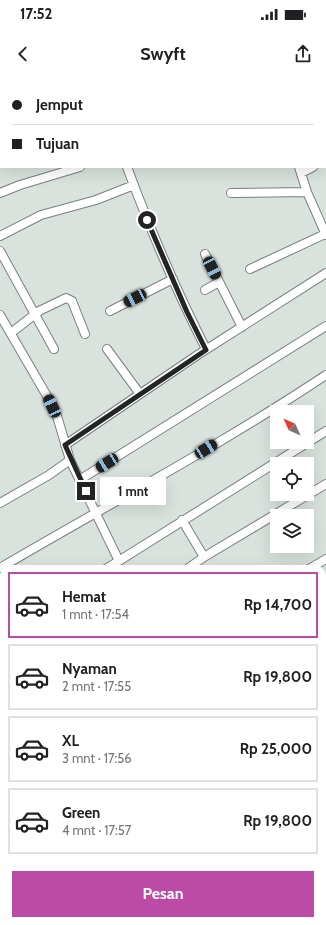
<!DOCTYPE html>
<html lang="id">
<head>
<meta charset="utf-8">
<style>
  body { margin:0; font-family:Cabin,sans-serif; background:#f6f6f6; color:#202124; height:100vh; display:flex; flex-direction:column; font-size:15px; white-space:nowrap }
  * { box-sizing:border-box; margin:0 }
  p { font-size:13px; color:#757577 }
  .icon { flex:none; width:22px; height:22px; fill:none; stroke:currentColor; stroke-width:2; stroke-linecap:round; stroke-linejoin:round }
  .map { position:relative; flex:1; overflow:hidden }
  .panel { position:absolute; left:0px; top:485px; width:326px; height:360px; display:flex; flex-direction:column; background:#fff; border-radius:12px 12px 0 0; box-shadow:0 4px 16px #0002 }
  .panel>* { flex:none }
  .banner { position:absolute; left:0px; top:0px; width:326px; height:88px; box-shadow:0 4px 16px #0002; display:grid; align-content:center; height:88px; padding:0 12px; background:#fff }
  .needle { width:26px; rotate:315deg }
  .controls { position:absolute; left:270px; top:325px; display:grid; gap:8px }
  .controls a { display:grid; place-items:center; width:44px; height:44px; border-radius:0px; background:#fff; box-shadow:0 4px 16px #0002; font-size:20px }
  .end { position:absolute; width:18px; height:18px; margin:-9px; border:5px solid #222523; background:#fff; box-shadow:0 0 0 2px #fff }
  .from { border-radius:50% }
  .bubble { position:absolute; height:28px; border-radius:0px; background:#fff; box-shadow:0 4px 16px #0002; font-size:13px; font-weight:700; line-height:28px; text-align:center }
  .car { position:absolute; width:12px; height:24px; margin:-12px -6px; border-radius:5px; box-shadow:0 0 3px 1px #0007; background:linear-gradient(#222 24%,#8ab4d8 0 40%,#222 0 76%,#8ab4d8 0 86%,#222 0) }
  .banner b { display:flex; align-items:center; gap:14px; height:38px; font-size:15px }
  .banner b+b { border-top:1px solid #e0e0e0 }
  .banner i { width:10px; height:10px; background:#202124 }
  ul { padding:7px 0 0; list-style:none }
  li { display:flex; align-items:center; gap:12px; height:66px; margin:0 8px 6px; padding:0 4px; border:2px solid #e0e0e0; border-radius:0px }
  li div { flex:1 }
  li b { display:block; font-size:15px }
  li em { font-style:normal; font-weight:700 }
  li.selected { border-color:#bb4ba7 }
  li>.icon { width:36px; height:36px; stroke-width:1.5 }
  .primary-button { display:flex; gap:8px; margin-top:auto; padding:8px 12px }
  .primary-button a { flex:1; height:46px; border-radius:0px; background:#bb4ba7; color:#fff; font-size:16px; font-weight:700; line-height:46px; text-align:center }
  .status { display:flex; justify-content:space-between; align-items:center; height:28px; padding:0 20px; background:#fff; direction:ltr }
  .status svg { height:11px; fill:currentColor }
  header { display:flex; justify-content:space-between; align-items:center; height:52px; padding:0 12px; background:#fff; font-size:18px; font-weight:700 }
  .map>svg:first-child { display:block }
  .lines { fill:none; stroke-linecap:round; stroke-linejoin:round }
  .minor-casing { stroke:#79817c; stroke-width:10 }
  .minor { stroke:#fff; stroke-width:8 }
  .route { stroke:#222523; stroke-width:5 }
</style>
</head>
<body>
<div class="status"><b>17:52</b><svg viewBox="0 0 49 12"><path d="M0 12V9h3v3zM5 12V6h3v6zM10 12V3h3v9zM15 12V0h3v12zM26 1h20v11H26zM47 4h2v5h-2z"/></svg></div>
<header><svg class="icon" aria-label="back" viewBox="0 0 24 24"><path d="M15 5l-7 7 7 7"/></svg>Swyft<svg class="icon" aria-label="share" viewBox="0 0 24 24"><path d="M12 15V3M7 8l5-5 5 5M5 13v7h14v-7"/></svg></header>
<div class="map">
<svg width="326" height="845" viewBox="0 0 326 845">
  <rect width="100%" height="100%" fill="#d9e2dc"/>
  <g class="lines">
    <g class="minor-casing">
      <path id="minor" d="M 266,0 L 267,1
        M 325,81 L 326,80
        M 127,87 C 150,149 176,210 206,269
        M 299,87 L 307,112 L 326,155
        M 301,93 L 313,87
        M 0,113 L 20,105 L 80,87
        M 231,113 L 307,112
        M 0,156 L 41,135 L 96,120 L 134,105
        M 0,171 L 54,269
        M 205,174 L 242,247
        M 250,189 L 325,154
        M 205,210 L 219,202
        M 110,231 L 173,199
        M 0,235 L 47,316 L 57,336 L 70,380 L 119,481
        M 11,253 L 39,231 L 66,218 L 72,221 L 85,254
        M 107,269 L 140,314
        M 65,365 L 199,274 L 326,193
        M 81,399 L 326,246
        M 0,423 L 49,395 L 70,380
        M 182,440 L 204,477 L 326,404
        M 0,488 C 109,424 221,365 326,295
        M 106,489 L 326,351
        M 187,489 L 204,477
        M 309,489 L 326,479
        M 322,537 L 326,534
        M 0,558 L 4,555
        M 322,582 L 326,588
        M 322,613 L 326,610
        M 0,627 L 4,636
        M 322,657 L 326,655
        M 0,706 L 4,703
        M 322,737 L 325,734
        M 0,756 L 4,762
        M 322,780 L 326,778
        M 322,828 L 326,825
        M 278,841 L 281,845
        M 258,845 L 262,841
        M 297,845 L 303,841"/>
    </g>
    <use href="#minor" class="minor"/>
  </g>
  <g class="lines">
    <path class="route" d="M 86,411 L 65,365 L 206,270 L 187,232 L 147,140"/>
  </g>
</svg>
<div class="controls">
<a><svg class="needle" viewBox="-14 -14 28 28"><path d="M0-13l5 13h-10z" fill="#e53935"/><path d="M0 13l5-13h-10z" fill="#757577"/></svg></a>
<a><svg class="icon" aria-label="locate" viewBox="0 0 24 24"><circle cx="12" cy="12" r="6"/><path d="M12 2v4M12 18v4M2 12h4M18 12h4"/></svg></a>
<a><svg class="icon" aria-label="layers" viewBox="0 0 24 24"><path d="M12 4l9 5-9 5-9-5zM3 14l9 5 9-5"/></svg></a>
</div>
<i class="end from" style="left:147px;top:140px"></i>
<i class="end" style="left:86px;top:411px"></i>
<div class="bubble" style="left:100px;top:397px;width:66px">1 mnt</div>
<i class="car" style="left:212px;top:188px;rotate:153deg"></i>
<i class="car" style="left:135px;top:218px;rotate:243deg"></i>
<i class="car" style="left:52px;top:326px;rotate:335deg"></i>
<i class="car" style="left:206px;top:369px;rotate:58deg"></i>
<i class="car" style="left:107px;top:383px;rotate:238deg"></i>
<div class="banner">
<b><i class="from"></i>Jemput</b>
<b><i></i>Tujuan</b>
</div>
<section class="panel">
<ul>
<li class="selected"><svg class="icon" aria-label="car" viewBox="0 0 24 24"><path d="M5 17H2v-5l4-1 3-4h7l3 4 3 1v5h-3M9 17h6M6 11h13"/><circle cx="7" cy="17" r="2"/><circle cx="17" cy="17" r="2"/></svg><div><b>Hemat</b><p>1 mnt · 17:54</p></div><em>Rp 14,700</em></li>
<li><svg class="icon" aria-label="car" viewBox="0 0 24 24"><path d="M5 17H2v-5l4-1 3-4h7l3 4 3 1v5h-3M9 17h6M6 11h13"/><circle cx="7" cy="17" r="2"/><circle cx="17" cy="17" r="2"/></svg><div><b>Nyaman</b><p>2 mnt · 17:55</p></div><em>Rp 19,800</em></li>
<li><svg class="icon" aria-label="car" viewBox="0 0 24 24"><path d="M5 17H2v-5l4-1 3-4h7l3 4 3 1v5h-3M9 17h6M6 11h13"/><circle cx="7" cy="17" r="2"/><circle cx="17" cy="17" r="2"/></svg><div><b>XL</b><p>3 mnt · 17:56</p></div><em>Rp 25,000</em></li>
<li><svg class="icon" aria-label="car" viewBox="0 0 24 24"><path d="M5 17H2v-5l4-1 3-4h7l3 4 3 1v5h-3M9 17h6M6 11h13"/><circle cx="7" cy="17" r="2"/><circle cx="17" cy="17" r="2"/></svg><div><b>Green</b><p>4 mnt · 17:57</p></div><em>Rp 19,800</em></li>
</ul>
<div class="primary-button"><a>Pesan</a></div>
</section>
</div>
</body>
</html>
